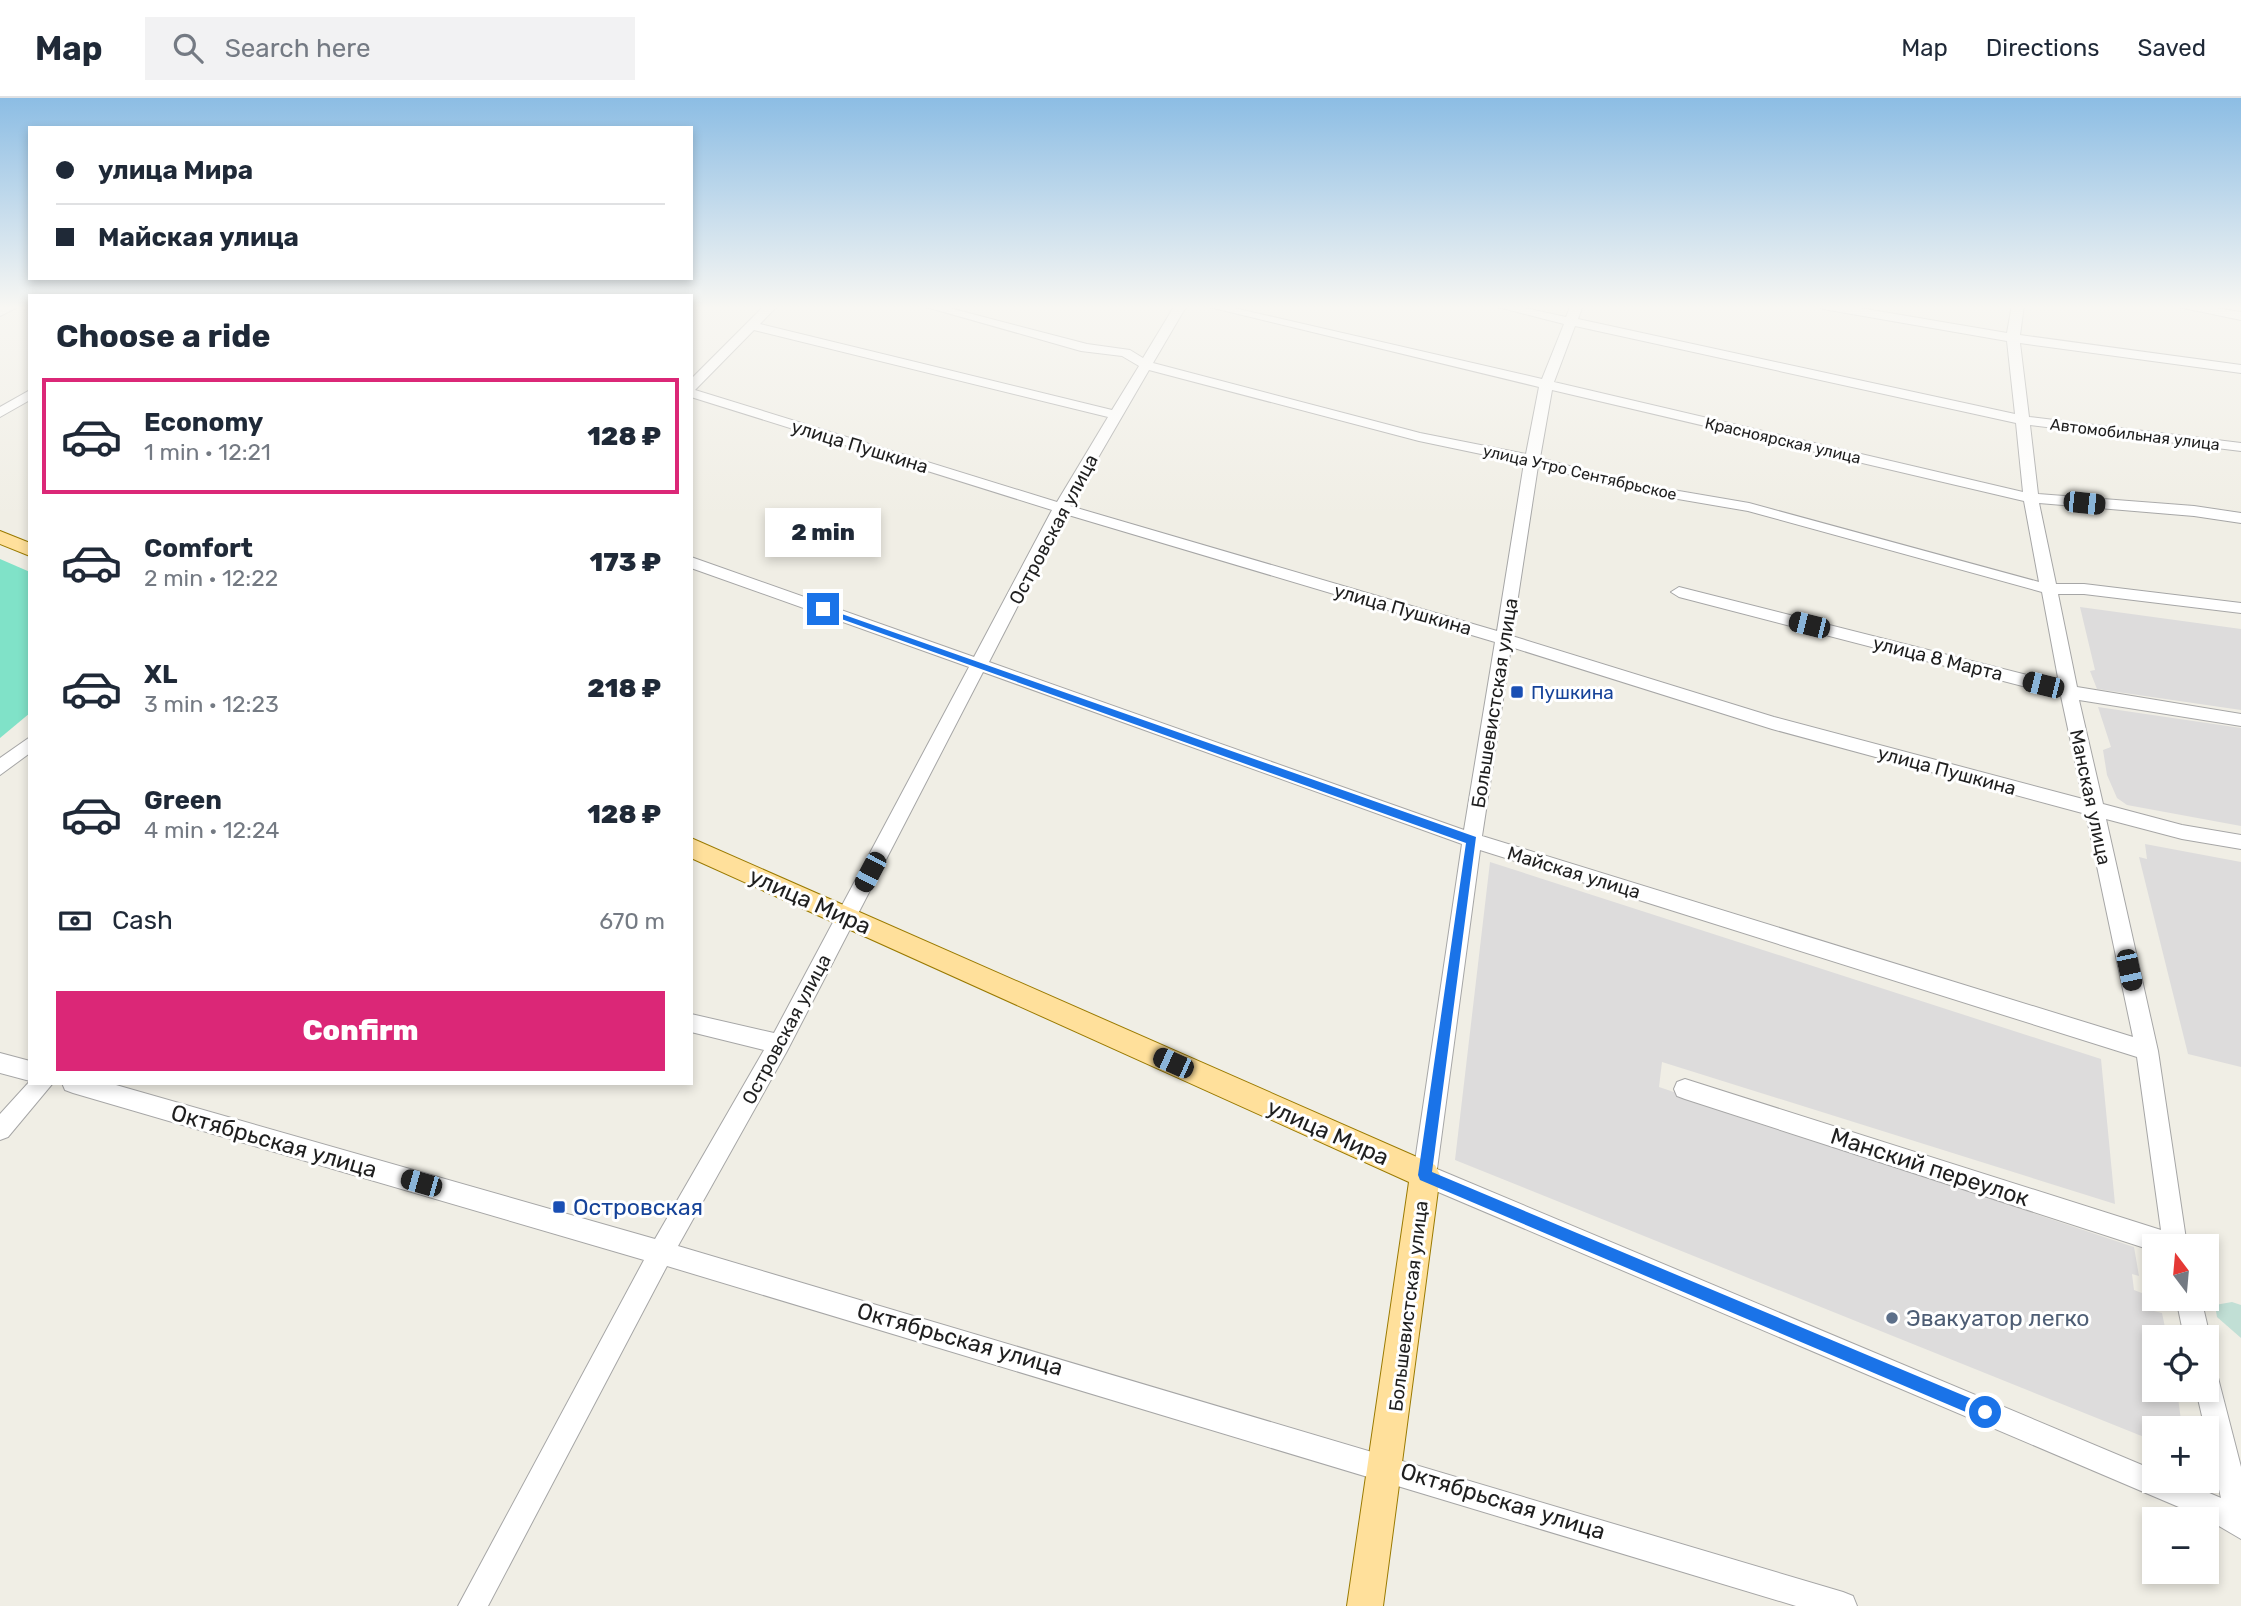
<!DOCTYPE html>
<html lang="en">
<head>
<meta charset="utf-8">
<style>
  body { margin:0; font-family:Rubik,sans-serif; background:#f2f2f3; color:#1f2937; height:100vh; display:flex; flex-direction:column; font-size:26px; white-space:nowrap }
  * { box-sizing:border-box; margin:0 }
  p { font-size:23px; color:#747a83 }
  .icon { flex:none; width:38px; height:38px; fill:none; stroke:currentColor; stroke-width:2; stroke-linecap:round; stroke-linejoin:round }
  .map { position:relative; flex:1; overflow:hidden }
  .side { position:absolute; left:28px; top:196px; width:665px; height:791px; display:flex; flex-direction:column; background:#fff; border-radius:0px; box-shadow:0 4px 10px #0003 }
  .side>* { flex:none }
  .banner { position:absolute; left:28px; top:28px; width:665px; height:154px; border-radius:0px; box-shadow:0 4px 10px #0003; display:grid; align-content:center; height:154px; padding:0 28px; background:#fff }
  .needle { width:46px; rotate:344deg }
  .tools { position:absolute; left:2142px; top:1136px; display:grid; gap:14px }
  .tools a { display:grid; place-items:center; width:77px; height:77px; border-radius:0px; background:#fff; box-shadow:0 4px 10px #0003; font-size:35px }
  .end { position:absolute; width:32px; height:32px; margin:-16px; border:9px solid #1a73e8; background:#fff; box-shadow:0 0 0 4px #fff }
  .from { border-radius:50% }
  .bubble { position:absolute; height:49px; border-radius:0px; background:#fff; box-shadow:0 4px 10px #0003; font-size:23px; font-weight:800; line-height:49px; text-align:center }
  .car { position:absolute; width:21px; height:42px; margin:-21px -10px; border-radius:9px; box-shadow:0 0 5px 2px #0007; background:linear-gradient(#222 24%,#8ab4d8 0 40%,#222 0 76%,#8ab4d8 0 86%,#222 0) }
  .banner b { display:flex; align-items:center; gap:24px; height:66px; font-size:26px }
  .banner b+b { border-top:2px solid #e0e1e3 }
  .banner i { width:18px; height:18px; background:#1f2937 }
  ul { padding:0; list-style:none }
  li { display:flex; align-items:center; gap:21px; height:116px; margin:0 14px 10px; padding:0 14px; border:4px solid transparent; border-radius:0px }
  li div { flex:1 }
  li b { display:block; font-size:26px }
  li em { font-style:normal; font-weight:800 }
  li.current { border-color:#db2777 }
  li>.icon { width:63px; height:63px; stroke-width:1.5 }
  h2 { padding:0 28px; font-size:32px; line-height:84px }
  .pay { display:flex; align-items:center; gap:18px; height:77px; padding:0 28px; font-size:26px }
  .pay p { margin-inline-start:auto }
  .button { display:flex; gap:14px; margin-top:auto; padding:14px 28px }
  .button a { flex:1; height:80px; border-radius:0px; background:#db2777; color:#fff; font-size:28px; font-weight:800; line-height:80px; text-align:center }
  header { display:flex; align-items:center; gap:42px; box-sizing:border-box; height:98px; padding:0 35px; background:#fff; border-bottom:2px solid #e0e1e3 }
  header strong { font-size:33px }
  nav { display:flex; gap:38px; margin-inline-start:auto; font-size:24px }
  .search { width:490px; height:63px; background:#f2f2f3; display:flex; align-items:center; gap:18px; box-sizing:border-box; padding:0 24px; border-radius:0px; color:#747a83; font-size:26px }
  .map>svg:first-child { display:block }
  .residential { fill:#dddcdc }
  .wetland { fill:#c1dfd5 }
  .pitch { fill:#80e2c8 }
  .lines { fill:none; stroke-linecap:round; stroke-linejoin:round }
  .minor-casing { stroke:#a6a6a6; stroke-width:2 }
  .major-casing { stroke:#9a7a00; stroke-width:2 }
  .minor { fill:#fff; fill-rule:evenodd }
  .major { fill:#ffe09b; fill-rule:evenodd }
  .route { fill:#1a73e8 }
  .transit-dot { fill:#1a4fb4; stroke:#fff; stroke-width:2.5 }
  .service-dot { fill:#5c6f8a; stroke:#fff; stroke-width:2.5 }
  .labels { text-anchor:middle; stroke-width:6; stroke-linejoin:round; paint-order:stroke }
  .far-street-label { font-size:16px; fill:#1f1f1f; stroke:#fff }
  .street-label { font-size:19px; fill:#1f1f1f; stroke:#fff }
  .transit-label { font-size:19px; fill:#164399; stroke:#fff; text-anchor:start }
  .near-street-label { font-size:23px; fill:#1f1f1f; stroke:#fff }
  .near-transit-label { font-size:23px; fill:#164399; stroke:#fff; text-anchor:start }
  .near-service-label { font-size:23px; fill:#4e5e75; stroke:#fff; text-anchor:start }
</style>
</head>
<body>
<header>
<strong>Map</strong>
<div class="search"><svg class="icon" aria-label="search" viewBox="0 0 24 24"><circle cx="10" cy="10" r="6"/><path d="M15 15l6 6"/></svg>Search here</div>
<nav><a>Map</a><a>Directions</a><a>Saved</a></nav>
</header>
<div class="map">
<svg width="2241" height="1508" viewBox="0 0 2241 1508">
  <rect width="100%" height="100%" fill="#f0eee5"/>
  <path class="residential" d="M 2080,509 L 2241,531 L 2241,612 L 2097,591 L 2090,573 L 2095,572 Z
    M 2098,609 L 2241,630 L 2241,728 L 2127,707 L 2117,700 L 2107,677 L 2103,652 L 2111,649 Z
    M 2145,746 L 2241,764 L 2241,969 L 2188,956 L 2139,759 L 2147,761 Z
    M 1490,764 L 2101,961 L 2115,1106 L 1662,964 L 1659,989 L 2134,1149 L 2139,1178 L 2132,1176 L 2134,1192 L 2147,1197 L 2150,1212 L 2162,1215 L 2167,1239 L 2154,1239 L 2154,1292 L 2177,1292 L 2182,1330 L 2154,1330 L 2154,1343 L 1455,1062 Z"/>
  <path class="wetland" d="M 2232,1204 L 2241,1207 L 2241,1240 L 2217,1219 L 2215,1207 Z"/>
  <path class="pitch" d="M 0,461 L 30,474 L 30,615 L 0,640 Z"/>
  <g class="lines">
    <g class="minor-casing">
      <path id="minor" d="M 7,207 L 22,207 L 0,218 L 0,209 Z
        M 765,207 L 778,207 L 760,226 L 1112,312 L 1139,268 L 1122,258 L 1081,253 L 919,207 L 938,207 L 1087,246 L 1130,252 L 1143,260 L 1175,207 L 1187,207 L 1153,265 L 1420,335 L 1526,356 L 1539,289 L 1201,207 L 1221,207 L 1542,281 L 1564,226 L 1490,207 L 1511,207 L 1566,219 L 1571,207 L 1583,207 L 1578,221 L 2015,316 L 2007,243 L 1823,211 L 1817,207 L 1842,207 L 2007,235 L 2012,207 L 2024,207 L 2020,237 L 2241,267 L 2241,275 L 2020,245 L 2029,319 L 2241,345 L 2241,353 L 2030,327 L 2038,396 L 2194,408 L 2241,415 L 2241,425 L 2194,418 L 2039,405 L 2056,486 L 2084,486 L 2241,505 L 2241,515 L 2084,496 L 2058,496 L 2077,589 L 2241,616 L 2241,628 L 2079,602 L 2103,706 L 2182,727 L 2241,737 L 2241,751 L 2182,741 L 2106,721 L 2158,953 L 2187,1148 L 2154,1148 L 2154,1153 L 1685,1001 L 1677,998 L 1674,991 L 1677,984 L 1685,981 L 2161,1132 L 2137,959 L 1480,752 L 1437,1071 L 2154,1372 L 2154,1382 L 2179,1382 L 2221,1400 L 2196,1292 L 2207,1292 L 2207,1268 L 2216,1272 L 2241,1369 L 2241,1441 L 2207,1421 L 1417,1085 L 1413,1077 L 1462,746 L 983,574 L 787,953 L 678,1148 L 1843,1494 L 1853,1498 L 1857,1508 L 1796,1508 L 667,1168 L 488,1508 L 458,1508 L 644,1162 L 73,995 L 65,992 L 62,985 L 109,985 L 655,1141 L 764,952 L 691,934 L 691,916 L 774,935 L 969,569 L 691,470 L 691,459 L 974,559 L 1052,412 L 691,299 L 691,281 ZM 1575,228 L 2016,325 L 2023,394 L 1554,284 ZM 754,232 L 1108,319 L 1057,404 L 695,292 ZM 1149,272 L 1419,343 L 1524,365 L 1497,533 L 1070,408 ZM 1552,292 L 2024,403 L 2039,484 L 1749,405 L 1632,385 L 1540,360 ZM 1538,368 L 1631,393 L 1748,413 L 2042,494 L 2059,585 L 1679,489 L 1671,494 L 1679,499 L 2061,598 L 2083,701 L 1774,619 L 1512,538 ZM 1065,416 L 1495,544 L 1464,732 L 989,564 ZM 1511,549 L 1772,631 L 2086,716 L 2133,939 L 1482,738 Z
        M 2169,207 L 2195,207 L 2241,214 L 2241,222 Z
        M 30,292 L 30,302 L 0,319 L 0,309 Z
        M 30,639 L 30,655 L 0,677 L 0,660 Z
        M 0,955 L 30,963 L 30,983 L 0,975 Z
        M 30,983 L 53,985 L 8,1039 L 0,1042 L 0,1016 Z
        M 2176,1200 L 2201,1200 L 2210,1239 L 2207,1246 L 2207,1239 L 2184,1239 Z"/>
    </g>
    <g class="major-casing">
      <path id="major" d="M 0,433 L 30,445 L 30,458 L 0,446 Z
        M 691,740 L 1435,1067 L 1440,1077 L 1383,1508 L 1347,1508 L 1409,1084 L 691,760 Z"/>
    </g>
    <use href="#minor" class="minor"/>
    <use href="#major" class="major"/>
  </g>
  <linearGradient id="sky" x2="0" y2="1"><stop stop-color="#8cbde4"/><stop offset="0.5" stop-color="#f8f7f3"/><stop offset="1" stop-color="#f8f7f3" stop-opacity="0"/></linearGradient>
  <rect width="2241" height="418" fill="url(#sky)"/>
  <path class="route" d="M 819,508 L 1476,739 L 1432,1074 L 1991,1309 L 1991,1320 L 1980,1320 L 1420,1082 L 1418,1077 L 1466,745 L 819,513 Z"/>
  <g class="transit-dot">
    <rect x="1510" y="587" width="14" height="14" rx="3.5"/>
    <rect x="552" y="1102" width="14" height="14" rx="3.5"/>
  </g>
  <circle class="service-dot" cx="1892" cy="1220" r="7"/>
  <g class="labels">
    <g class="far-street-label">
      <text transform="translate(2135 336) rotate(7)" y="6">Автомобильная улица</text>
      <text transform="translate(1783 342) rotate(13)" y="6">Красноярская улица</text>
      <text transform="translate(1580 374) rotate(13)" y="6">улица Утро Сентябрьское</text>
    </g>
    <g class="street-label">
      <text transform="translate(860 348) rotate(17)" y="7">улица Пушкина</text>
      <text transform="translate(1053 431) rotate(-62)" y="7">Островская улица</text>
      <text transform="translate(1403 511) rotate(16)" y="7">улица Пушкина</text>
      <text transform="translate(1938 560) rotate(14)" y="7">улица 8 Марта</text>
      <text transform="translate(1494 605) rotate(-81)" y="7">Большевистская улица</text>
      <text transform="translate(1947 672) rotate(15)" y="7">улица Пушкина</text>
      <text transform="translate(2091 699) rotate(78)" y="7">Манская улица</text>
      <text transform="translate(1574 774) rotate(17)" y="7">Майская улица</text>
      <text transform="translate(786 931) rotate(-62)" y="7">Островская улица</text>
      <text transform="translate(1408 1208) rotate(-83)" y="7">Большевистская улица</text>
    </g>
    <g class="transit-label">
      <text x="1531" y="601">Пушкина</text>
    </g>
    <g class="near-street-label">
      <text transform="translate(810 803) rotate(24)" y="8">улица Мира</text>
      <text transform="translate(1328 1034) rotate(24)" y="8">улица Мира</text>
      <text transform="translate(274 1043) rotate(16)" y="8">Октябрьская улица</text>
      <text transform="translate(1930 1069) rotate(18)" y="8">Манский переулок</text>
      <text transform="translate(960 1241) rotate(16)" y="8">Октябрьская улица</text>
      <text transform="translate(1503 1403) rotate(17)" y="8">Октябрьская улица</text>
    </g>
    <g class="near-transit-label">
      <text x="573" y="1117">Островская</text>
    </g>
    <g class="near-service-label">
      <text x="1906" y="1228">Эвакуатор легко</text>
    </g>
  </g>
</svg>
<div class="tools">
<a><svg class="needle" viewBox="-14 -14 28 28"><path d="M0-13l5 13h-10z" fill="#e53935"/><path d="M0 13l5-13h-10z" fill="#747a83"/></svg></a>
<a><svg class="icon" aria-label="locate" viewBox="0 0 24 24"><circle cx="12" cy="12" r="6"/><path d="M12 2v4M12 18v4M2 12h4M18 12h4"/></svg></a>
<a>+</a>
<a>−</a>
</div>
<i class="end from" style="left:1985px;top:1314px"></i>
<i class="end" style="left:823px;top:511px"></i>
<div class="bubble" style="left:765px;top:410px;width:116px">2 min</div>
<i class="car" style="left:2084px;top:405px;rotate:96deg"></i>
<i class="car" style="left:1809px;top:527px;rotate:284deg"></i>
<i class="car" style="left:2043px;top:587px;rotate:284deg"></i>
<i class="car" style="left:870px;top:774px;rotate:208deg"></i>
<i class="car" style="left:2129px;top:872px;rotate:168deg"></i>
<i class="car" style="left:1173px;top:965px;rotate:294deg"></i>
<i class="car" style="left:421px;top:1085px;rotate:286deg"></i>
<div class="banner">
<b><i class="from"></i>улица Мира</b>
<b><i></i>Майская улица</b>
</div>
<section class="side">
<h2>Choose a ride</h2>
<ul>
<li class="current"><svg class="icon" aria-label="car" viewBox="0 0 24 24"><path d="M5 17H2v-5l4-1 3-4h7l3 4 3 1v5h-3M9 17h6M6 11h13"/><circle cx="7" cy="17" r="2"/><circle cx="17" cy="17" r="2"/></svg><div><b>Economy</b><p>1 min · 12:21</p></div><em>128 ₽</em></li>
<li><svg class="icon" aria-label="car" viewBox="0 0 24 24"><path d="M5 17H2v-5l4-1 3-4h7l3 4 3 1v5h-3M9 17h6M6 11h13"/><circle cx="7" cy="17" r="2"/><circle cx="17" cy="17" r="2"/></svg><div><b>Comfort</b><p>2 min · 12:22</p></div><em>173 ₽</em></li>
<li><svg class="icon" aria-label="car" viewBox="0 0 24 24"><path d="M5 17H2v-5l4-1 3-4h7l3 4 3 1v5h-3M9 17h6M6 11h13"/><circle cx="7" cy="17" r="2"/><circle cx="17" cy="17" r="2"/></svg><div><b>XL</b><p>3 min · 12:23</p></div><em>218 ₽</em></li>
<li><svg class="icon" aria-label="car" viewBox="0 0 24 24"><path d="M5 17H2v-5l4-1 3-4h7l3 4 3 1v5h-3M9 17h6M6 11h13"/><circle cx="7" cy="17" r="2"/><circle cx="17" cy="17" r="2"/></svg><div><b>Green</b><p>4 min · 12:24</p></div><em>128 ₽</em></li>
</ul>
<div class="pay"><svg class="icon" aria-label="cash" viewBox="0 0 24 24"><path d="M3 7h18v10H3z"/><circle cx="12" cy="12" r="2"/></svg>Cash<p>670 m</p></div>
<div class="button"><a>Confirm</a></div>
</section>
</div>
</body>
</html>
